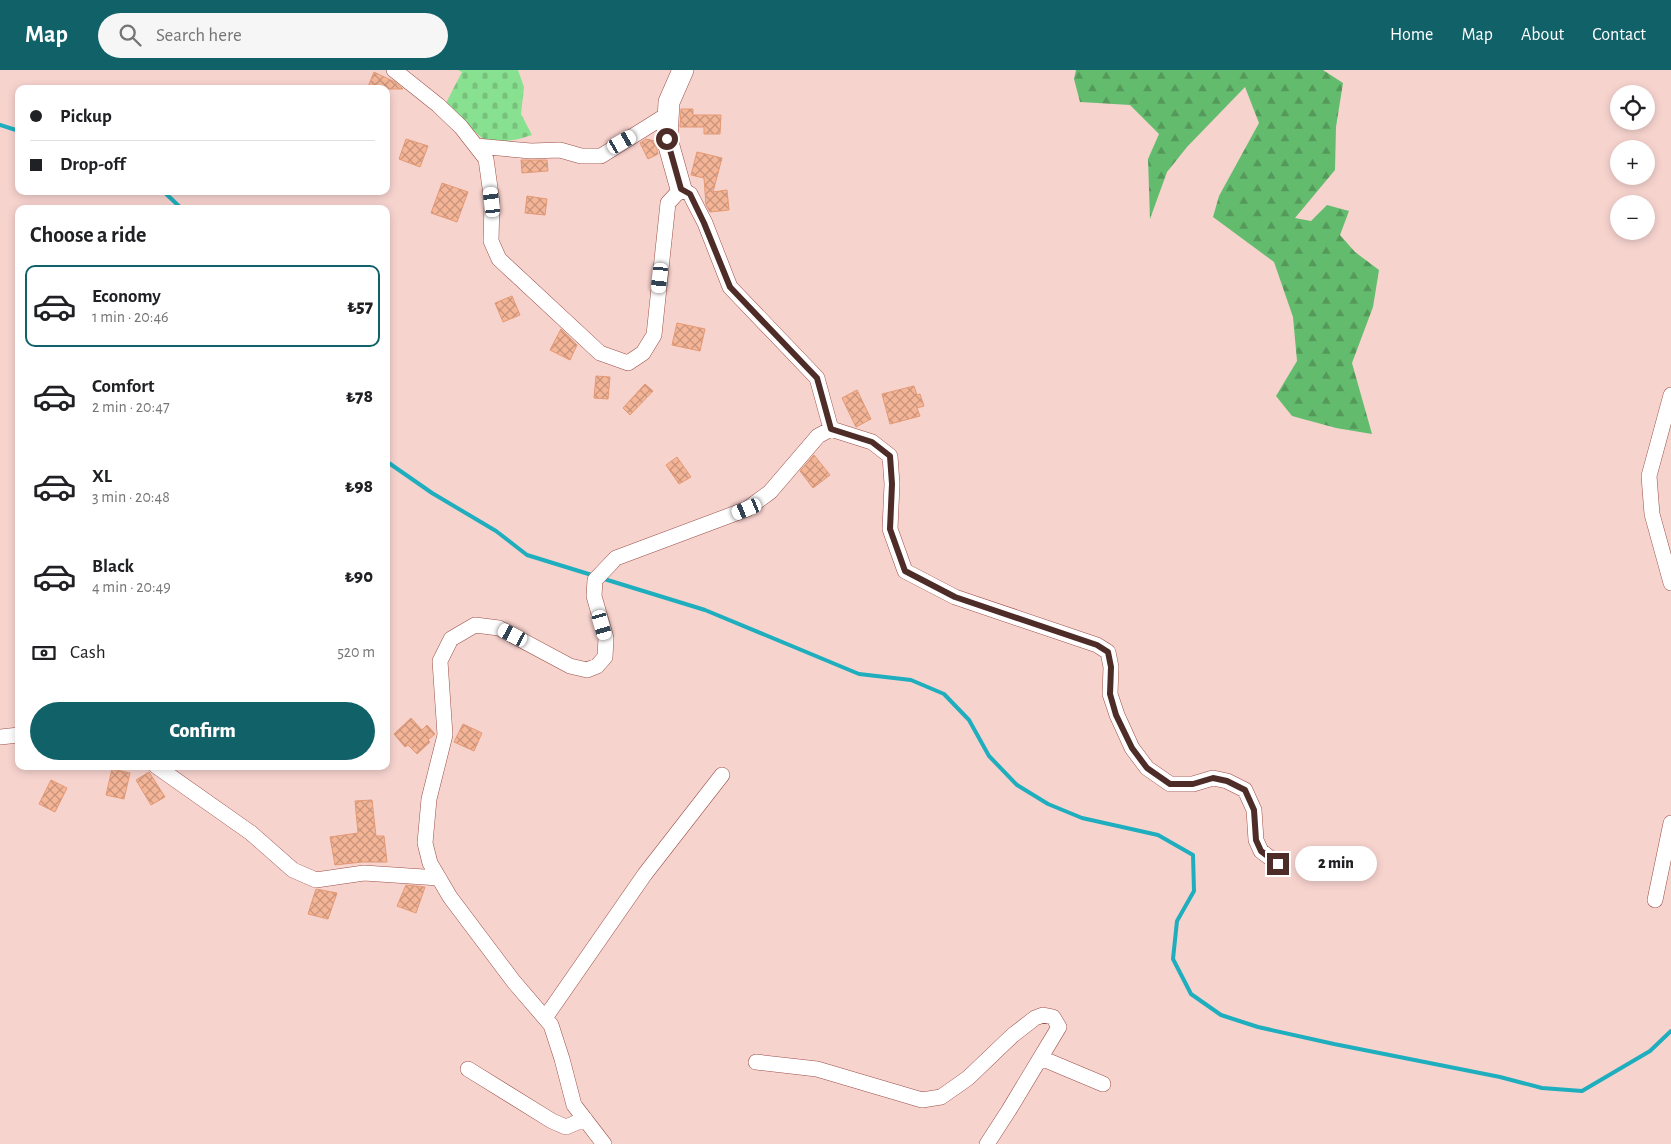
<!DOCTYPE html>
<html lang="en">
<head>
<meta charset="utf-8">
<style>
  body { margin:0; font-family:"Alegreya Sans",sans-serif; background:#f6f6f6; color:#202124; height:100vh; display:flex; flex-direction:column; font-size:19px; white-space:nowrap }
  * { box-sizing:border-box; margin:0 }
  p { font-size:16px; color:#757577 }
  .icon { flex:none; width:28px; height:28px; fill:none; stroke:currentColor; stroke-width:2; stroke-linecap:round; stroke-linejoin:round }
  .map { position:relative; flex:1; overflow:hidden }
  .sheet { position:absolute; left:15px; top:135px; width:375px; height:565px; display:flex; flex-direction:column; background:#fff; border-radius:10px; box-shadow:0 2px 8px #0003 }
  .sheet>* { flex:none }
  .guide { position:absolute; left:15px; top:15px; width:375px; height:110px; border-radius:10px; box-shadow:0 2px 8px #0003; display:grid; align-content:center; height:110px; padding:0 15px; background:#fff }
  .fabs { position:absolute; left:1610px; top:15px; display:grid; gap:10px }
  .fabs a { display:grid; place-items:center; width:45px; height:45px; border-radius:50%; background:#fff; box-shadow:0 2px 8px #0003; font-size:25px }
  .end { position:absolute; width:22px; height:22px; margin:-11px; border:6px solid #4e2c28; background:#fff; box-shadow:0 0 0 2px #fff }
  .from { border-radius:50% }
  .bubble { position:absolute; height:35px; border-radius:18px; background:#fff; box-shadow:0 2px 8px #0003; font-size:16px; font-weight:800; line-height:35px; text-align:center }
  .car { position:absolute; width:15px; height:30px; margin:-15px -8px; border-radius:6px; box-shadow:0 0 4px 1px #0007; background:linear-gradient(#fff 24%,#345 0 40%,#fff 0 76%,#345 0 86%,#fff 0) }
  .guide b { display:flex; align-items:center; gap:18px; height:48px; font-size:19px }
  .guide b+b { border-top:1px solid #e0e0e0 }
  .guide i { width:12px; height:12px; background:#202124 }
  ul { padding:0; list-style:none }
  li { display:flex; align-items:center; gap:15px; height:82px; margin:0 10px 8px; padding:0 5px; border:2px solid transparent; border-radius:10px }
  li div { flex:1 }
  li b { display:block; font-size:19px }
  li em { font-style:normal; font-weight:800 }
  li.active { border-color:#116169 }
  li>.icon { width:45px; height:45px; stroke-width:1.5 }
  h2 { padding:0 15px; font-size:22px; line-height:60px }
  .pay { display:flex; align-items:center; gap:12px; height:55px; padding:0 15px; font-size:19px }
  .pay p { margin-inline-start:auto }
  .action { display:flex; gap:10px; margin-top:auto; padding:10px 15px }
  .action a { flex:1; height:58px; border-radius:30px; background:#116169; color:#fff; font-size:20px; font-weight:800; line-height:58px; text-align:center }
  header { display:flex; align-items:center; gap:30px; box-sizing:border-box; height:70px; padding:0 25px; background:#116169; color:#fff }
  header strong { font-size:24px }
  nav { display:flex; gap:28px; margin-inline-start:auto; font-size:18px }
  .search { width:350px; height:45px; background:#f6f6f6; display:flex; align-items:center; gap:12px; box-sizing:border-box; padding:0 18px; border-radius:28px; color:#757577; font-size:19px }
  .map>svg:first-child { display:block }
  .forest { fill:url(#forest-firs) }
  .cemetery { fill:url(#cemetery-stones) }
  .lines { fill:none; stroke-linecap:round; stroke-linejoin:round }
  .stream { stroke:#1eaebe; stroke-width:4 }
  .building { fill:url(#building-cross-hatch); stroke:#e49974 }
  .street-casing { stroke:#9c4f48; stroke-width:16 }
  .secondary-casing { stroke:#9c4f48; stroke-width:22 }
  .street { stroke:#fff; stroke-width:15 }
  .secondary { stroke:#fff; stroke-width:21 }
  .route { stroke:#4e2c28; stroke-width:6 }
</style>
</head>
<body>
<header>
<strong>Map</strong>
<div class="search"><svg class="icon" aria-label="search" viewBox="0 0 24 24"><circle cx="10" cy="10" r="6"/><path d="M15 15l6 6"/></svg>Search here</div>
<nav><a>Home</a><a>Map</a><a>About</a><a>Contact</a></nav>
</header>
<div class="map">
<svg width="1671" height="1074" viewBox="0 0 1671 1074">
  <defs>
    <pattern id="forest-firs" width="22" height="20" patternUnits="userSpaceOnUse" patternTransform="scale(1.25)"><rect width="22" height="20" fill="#63bc6e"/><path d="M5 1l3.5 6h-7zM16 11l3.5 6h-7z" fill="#54995a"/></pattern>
    <pattern id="cemetery-stones" width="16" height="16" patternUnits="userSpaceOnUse" patternTransform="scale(1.25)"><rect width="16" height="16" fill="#88e191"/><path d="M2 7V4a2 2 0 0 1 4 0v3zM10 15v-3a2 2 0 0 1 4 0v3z" fill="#77c17d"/></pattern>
    <pattern id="building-cross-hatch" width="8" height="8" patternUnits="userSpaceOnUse" patternTransform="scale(1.25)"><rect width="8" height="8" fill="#f4b597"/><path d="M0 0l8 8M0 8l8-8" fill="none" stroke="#c8937b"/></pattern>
  </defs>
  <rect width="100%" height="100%" fill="#f7d3ce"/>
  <path class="forest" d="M 1076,0 L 1323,0 L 1343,13 L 1336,57 L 1335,100 L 1295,148 L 1311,151 L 1327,135 L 1349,141 L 1340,165 L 1355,182 L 1379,200 L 1373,237 L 1352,293 L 1372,364 L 1336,358 L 1292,346 L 1276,326 L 1297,291 L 1293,247 L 1274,192 L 1213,147 L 1219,126 L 1259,53 L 1245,17 L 1187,77 L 1167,102 L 1150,149 L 1148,89 L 1159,64 L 1130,35 L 1080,32 L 1074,9 Z"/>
  <path class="cemetery" d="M 458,0 L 518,0 L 524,17 L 521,44 L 532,65 L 519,69 L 489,74 L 467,55 L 446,33 L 462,2 Z"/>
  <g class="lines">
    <path class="stream" d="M 0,55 L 19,61
      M 163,121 L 182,139
      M 386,391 L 432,423 L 496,461 L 527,485 L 595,506
      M 601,508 L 705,540 L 859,604 L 911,610 L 944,624 L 969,650 L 989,686 L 1017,715 L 1048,734 L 1082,748 L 1158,765 L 1193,785 L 1194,821 L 1177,851 L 1173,889 L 1191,924 L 1221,945 L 1258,957 L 1334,974 L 1500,1007 L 1542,1018 L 1582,1021 L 1650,981 L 1671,961"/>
  </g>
  <path class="building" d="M 374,2 L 395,12 L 403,19 L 367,19 Z
    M 681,39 L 693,39 L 693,45 L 721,45 L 720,64 L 704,64 L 704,57 L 680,57 Z
    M 406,69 L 428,76 L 420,97 L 399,89 Z
    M 646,69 L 655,71 L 658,84 L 648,89 L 640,73 Z
    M 697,82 L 722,88 L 713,122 L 727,120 L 729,140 L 710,142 L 706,135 L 704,108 L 691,105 Z
    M 521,90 L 547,90 L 548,101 L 522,103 Z
    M 442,113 L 468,122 L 457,152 L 431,143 Z
    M 527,126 L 547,129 L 545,145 L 525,143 Z
    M 512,226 L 520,245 L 503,252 L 495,233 Z
    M 677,253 L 705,259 L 700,281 L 672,275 Z
    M 561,259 L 577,275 L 570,290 L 550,280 Z
    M 596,306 L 610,307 L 608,329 L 594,328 Z
    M 645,314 L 653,321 L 630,345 L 623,338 Z
    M 914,316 L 917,325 L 920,324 L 924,336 L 917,338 L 920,346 L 890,354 L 882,324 Z
    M 857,320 L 871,349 L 856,357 L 842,328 Z
    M 814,385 L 830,405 L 813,418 L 800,401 Z
    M 677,387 L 691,407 L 679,414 L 666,395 Z
    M 411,648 L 422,660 L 427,655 L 435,664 L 428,670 L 430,672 L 417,684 L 408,675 L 405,677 L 394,664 Z
    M 463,654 L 482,663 L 474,681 L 454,672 Z
    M 112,699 L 130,703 L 124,729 L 106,725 Z
    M 149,702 L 165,727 L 151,735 L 136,710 Z
    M 51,710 L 67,718 L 55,742 L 39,734 Z
    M 372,730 L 376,766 L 384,766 L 387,792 L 362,792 L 335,795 L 330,767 L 358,763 L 355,731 Z
    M 406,815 L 425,817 L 416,843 L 397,836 Z
    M 316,819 L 337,823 L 328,849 L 308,844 Z"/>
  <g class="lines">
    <g class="street-casing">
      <path id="street" d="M 394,0 L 438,35 L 461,57 L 486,89 L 492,132 L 491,171 L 499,189 L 600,283 L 628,293 L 643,283 L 654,265 L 668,133 L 681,119 L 690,124 L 705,153 L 730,217 L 817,308 L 831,359
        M 476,76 L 531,81 L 560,80 L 581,86 L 601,86 L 668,44
        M 1671,325 L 1649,406 L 1652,444 L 1671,513
        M 0,667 L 19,665
        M 156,696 L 251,763 L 293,800 L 316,810 L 364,803 L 439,808
        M 1655,830 L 1671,753
        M 545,948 L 645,804 L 722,705
        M 1041,988 L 1103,1014
        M 756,992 L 817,999 L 922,1030 L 941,1027 L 968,1008 L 1013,965 L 1035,948 L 1043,945 L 1053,947 L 1059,957 L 1009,1040 L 987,1074
        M 468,999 L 552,1051 L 566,1057 L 585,1049
        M 604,1074 L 574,1035 L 562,989 L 551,955 L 514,912 L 450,827 L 430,793 L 425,773 L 429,729 L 445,665 L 440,591 L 451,569 L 475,555 L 499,558 L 570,596 L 587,600 L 597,596 L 605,587 L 606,568 L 594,526 L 595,510 L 616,488 L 747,439 L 770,422 L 818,366 L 831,359 L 872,372 L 890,386 L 892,414 L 890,459 L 905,501 L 955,527 L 1097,575 L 1108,582 L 1111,597 L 1110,624 L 1117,645 L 1132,678 L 1147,698 L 1170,714 L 1193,714 L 1213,708 L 1227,711 L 1245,720 L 1254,740 L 1256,770 L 1261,781 L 1278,794"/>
    </g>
    <g class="secondary-casing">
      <path id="secondary" d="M 681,119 L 667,69 L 669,32 L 683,0"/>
    </g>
    <use href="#street" class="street"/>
    <use href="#secondary" class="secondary"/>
  </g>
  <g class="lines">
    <path class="route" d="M 667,69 L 681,119 L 690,124 L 704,153 L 730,217 L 817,308 L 831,359 L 872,372 L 890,386 L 892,414 L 890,459 L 905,501 L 955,527 L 1097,575 L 1108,582 L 1111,597 L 1110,624 L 1116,645 L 1132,678 L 1147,698 L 1170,714 L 1193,714 L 1213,708 L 1227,711 L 1245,720 L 1254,740 L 1256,770 L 1261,781 L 1278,794"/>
  </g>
</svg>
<div class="fabs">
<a><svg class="icon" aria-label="locate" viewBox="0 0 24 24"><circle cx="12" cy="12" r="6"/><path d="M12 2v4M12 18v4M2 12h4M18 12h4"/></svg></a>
<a>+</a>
<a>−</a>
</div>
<i class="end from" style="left:667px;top:69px"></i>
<i class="end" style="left:1278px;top:794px"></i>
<div class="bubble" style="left:1295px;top:776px;width:82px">2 min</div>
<i class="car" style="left:622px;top:72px;rotate:60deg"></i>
<i class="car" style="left:492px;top:132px;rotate:353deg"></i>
<i class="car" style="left:660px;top:208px;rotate:186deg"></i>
<i class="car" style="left:747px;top:439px;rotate:248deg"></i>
<i class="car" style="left:602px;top:555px;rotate:164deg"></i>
<i class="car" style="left:513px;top:565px;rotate:297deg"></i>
<div class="guide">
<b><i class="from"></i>Pickup</b>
<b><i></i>Drop-off</b>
</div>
<section class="sheet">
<h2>Choose a ride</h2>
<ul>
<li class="active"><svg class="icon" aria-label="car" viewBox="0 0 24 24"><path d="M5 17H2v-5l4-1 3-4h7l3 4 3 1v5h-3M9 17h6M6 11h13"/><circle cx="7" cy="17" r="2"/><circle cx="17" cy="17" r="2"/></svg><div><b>Economy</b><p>1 min · 20:46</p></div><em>₺57</em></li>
<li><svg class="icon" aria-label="car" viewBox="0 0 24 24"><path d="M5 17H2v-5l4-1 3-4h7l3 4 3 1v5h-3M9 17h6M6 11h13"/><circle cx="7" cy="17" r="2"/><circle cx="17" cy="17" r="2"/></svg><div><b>Comfort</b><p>2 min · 20:47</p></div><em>₺78</em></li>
<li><svg class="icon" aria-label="car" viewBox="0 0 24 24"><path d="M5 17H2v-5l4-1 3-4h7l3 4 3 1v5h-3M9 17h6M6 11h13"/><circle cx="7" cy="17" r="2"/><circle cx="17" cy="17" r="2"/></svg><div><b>XL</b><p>3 min · 20:48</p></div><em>₺98</em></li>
<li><svg class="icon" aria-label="car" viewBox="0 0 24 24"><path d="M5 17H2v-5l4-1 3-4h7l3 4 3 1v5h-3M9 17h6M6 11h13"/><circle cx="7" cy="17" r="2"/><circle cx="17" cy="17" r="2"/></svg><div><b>Black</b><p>4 min · 20:49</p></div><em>₺90</em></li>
</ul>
<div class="pay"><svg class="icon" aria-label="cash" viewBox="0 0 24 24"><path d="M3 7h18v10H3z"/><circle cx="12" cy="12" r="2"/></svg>Cash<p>520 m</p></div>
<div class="action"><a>Confirm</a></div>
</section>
</div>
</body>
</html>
